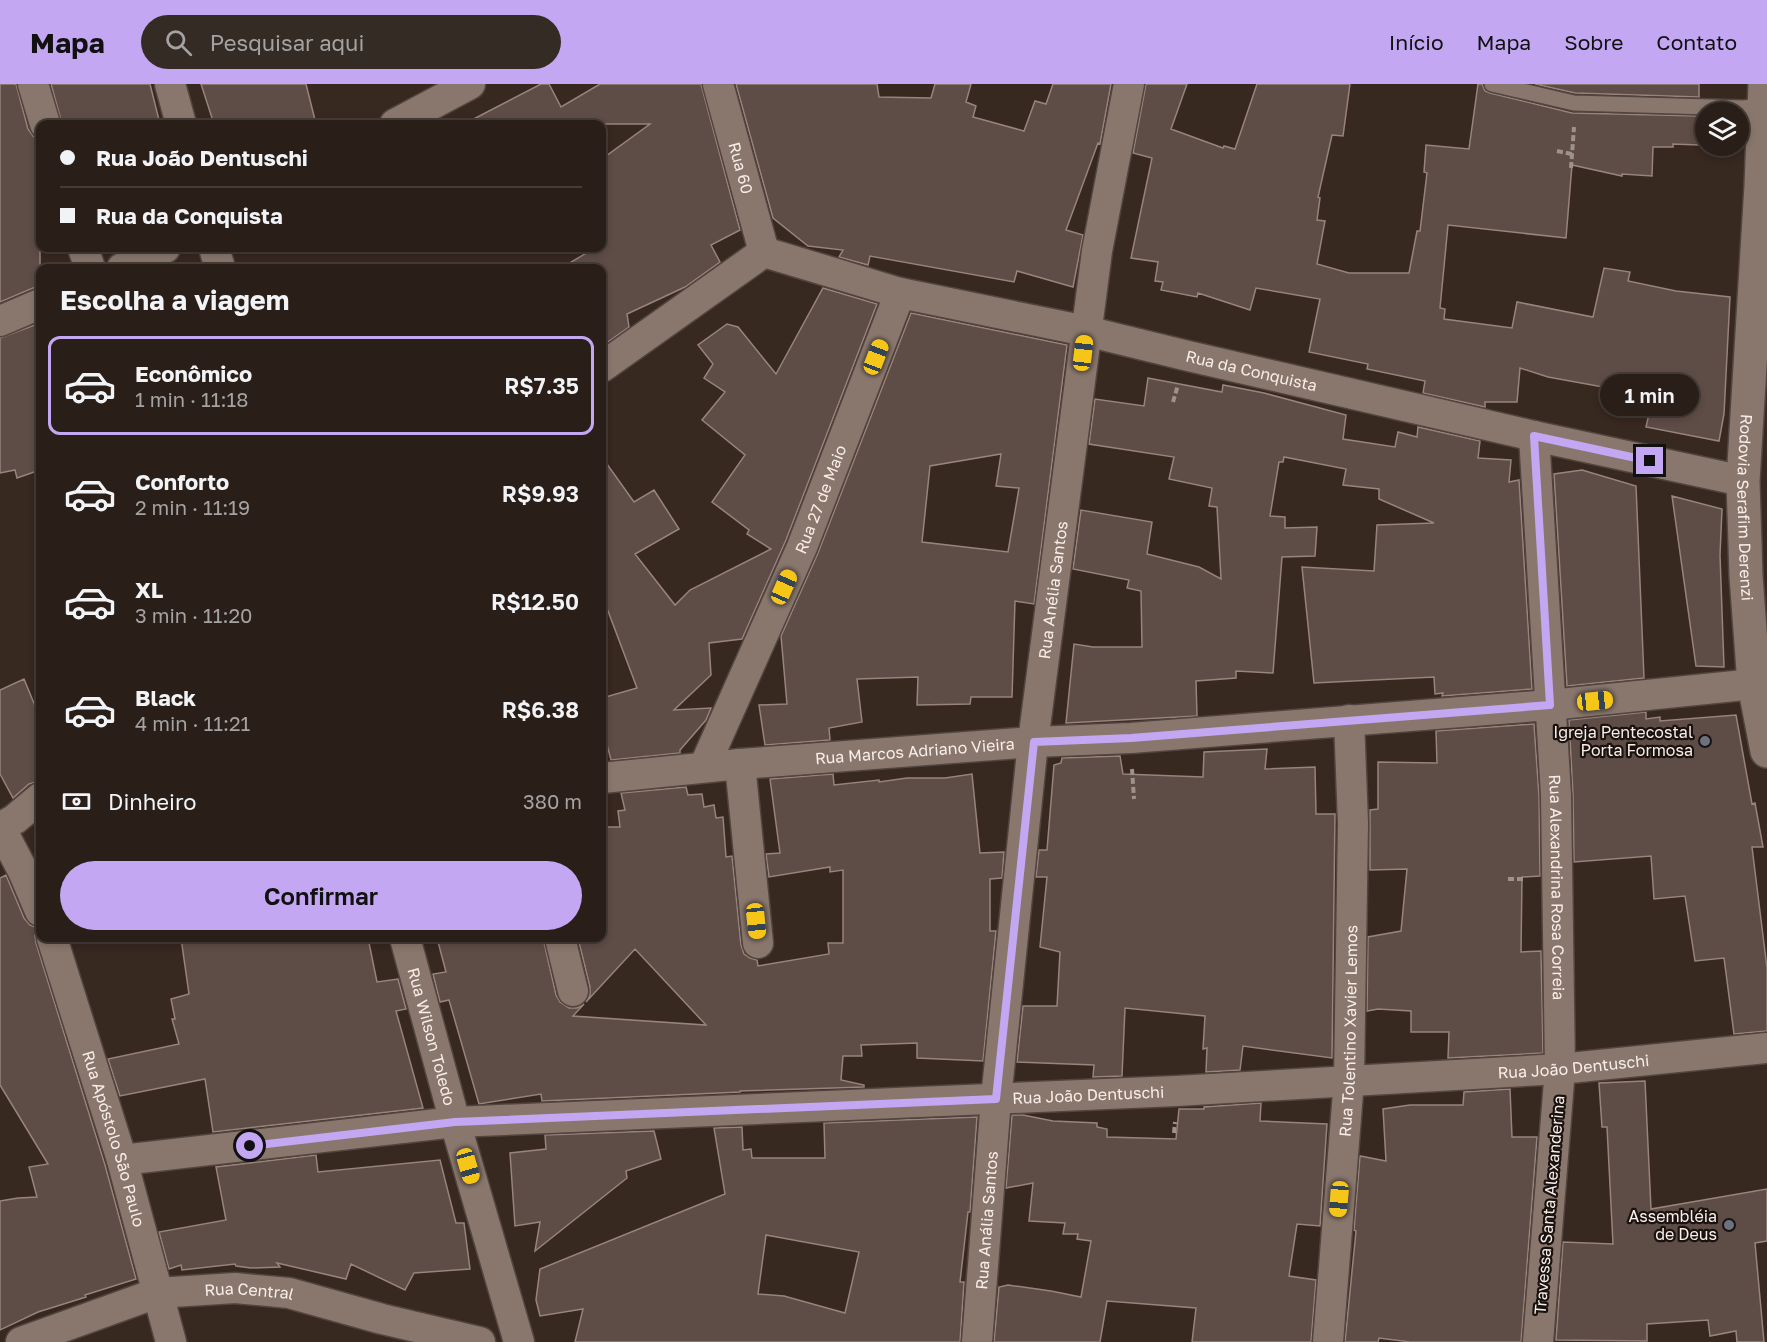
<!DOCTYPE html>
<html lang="pt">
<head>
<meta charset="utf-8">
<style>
  body { margin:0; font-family:"Golos Text",sans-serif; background:#352b25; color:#f1f3f6; height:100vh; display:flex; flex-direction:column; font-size:22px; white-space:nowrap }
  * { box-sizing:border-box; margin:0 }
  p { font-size:20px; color:#a5a2a2 }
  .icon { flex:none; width:33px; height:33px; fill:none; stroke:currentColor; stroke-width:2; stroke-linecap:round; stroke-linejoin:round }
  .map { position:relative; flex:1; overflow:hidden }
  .panel { position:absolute; left:36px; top:180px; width:570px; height:678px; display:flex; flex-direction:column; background:#291e18; border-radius:12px; box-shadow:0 3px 9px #0003,0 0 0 2px #453c37 }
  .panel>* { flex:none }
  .guide { position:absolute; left:36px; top:36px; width:570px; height:132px; border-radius:12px; box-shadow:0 3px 9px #0003,0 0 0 2px #453c37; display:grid; align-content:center; height:132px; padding:0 24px; background:#291e18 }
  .fabs { position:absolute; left:1695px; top:18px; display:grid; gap:12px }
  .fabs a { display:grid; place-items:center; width:54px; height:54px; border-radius:50%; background:#291e18; box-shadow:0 3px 9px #0003,0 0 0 2px #453c37; font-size:30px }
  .end { position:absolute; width:27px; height:27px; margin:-14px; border:8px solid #c3a7f2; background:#111; box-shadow:0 0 0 3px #111 }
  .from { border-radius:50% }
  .bubble { position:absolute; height:42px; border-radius:21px; background:#291e18; box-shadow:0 3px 9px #0003,0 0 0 2px #453c37; font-size:20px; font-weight:600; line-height:42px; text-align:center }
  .car { position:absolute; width:18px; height:36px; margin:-18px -9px; border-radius:8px; box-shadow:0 0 4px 2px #0007; background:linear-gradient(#f5c518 24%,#345 0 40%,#f5c518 0 76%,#345 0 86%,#f5c518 0) }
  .guide b { display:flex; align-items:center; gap:21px; height:57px; font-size:22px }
  .guide b+b { border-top:2px solid #453c37 }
  .guide i { width:15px; height:15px; background:#f1f3f6 }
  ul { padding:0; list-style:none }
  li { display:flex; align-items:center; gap:18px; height:99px; margin:0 12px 9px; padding:0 12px; border:3px solid transparent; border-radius:12px }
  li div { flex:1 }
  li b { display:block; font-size:22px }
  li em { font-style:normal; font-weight:600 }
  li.selected { border-color:#c3a7f2 }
  li>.icon { width:54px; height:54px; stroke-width:1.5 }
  h2 { padding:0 24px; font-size:27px; line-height:72px }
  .pay { display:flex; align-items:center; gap:15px; height:66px; padding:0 24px; font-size:22px }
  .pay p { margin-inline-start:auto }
  .action { display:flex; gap:12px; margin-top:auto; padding:12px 24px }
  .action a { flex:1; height:69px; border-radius:36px; background:#c3a7f2; color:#111; font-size:24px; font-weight:600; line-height:69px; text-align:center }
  header { display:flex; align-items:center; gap:36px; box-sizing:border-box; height:84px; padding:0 30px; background:#c3a7f2; color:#111 }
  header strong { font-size:28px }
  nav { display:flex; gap:33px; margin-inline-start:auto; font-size:21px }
  .search { width:420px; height:54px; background:#352b25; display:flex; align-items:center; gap:15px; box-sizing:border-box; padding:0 21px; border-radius:33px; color:#a5a2a2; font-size:22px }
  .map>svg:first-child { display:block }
  .building { fill:#5e4c46; stroke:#98837d; stroke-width:1.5; fill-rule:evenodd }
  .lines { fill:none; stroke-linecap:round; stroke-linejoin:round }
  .service-casing { stroke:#52453f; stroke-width:18 }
  .minor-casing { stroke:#52453f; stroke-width:33 }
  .secondary-casing { stroke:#52453f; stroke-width:36 }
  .path { stroke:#9f928b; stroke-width:4; stroke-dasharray:6 3; stroke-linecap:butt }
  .service { stroke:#89776d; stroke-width:15 }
  .minor { stroke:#89776d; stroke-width:30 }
  .secondary { stroke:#89776d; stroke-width:33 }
  .route { stroke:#c3a7f2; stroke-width:8 }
  .worship-dot { fill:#6b7280; stroke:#19120f; stroke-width:2 }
  .labels { text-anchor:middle; stroke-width:4.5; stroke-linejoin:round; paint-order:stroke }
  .street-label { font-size:16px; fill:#f8ede8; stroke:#19120f }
  .poi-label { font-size:16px; fill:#f8ede8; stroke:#19120f; text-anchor:end }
</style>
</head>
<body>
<header>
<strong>Mapa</strong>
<div class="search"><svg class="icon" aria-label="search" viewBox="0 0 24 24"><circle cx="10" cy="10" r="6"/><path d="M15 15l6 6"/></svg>Pesquisar aqui</div>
<nav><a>Início</a><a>Mapa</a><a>Sobre</a><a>Contato</a></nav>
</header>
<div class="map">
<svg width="1767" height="1258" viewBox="0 0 1767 1258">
  <rect width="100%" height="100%" fill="#372820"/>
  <path class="building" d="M 0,0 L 16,0 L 28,45 L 33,52 L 40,57 L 40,203 L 33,204 L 0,218 Z
    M 51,0 L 150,0 L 160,40 L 62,40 Z
    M 201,0 L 306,0 L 316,40 L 214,40 Z
    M 541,0 L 549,0 L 561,23 L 600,0 L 701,0 L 740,146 L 711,161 L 720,178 L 685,203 L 627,230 L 629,243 L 602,262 L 602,184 L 561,184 L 595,164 L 602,164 L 602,75 L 650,40 L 464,40 Z
    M 736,0 L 877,0 L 879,13 L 931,14 L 935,0 L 971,0 L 966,18 L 976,22 L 973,33 L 1024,47 L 1035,17 L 1046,20 L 1053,0 L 1111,0 L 1100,60 L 1098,59 L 1066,146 L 1083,151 L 1073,203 L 1017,187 L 1014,198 L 870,172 L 868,181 L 839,173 L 843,166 L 808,162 L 773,134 Z
    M 1146,0 L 1187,0 L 1171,45 L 1223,64 L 1224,62 L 1235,65 L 1257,0 L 1350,0 L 1343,52 L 1332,51 L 1318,113 L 1320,114 L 1317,136 L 1325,137 L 1317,180 L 1349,189 L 1409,189 L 1417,147 L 1420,147 L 1427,89 L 1424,88 L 1426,61 L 1469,65 L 1478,0 L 1482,0 L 1485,7 L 1490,9 L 1572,29 L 1699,32 L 1699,61 L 1673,60 L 1673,63 L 1653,63 L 1652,92 L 1622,90 L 1622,92 L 1572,81 L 1566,154 L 1448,141 L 1440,224 L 1445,225 L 1444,235 L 1512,244 L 1517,218 L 1593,233 L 1604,184 L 1630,188 L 1628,197 L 1676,207 L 1730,213 L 1724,330 L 1719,357 L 1646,343 L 1653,312 L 1548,293 L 1520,284 L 1517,318 L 1485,318 L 1485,323 L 1423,309 L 1425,297 L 1367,285 L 1368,280 L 1309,268 L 1320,215 L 1256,204 L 1250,226 L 1198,209 L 1197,213 L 1161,206 L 1163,198 L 1155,197 L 1158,178 L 1131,174 L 1152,74 L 1133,69 Z
    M 1535,0 L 1699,0 L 1699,13 L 1575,9 Z
    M 823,204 L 877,220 L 786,456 L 742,555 L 709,559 L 711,591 L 674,626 L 711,624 L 706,636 L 680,666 L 680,669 L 611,676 L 602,642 L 602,614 L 637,604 L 602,511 L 602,373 L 634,418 L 654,406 L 679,445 L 635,470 L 675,521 L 690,506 L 771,465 L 747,450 L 749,446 L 712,418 L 745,371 L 702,336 L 725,308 L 704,294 L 713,280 L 698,261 L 727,240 L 738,243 L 776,290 Z
    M 911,229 L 1067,261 L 1034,520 L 1015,517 L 1012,613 L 971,613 L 970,620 L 917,621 L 918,593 L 857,595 L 862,638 L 829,644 L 830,656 L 765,661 L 759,621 L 787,620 L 781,552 L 818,469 ZM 1001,370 L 996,402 L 1019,404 L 1008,468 L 922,458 L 930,382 Z
    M 40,239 L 40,386 L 17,394 L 15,386 L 0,389 L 0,254 Z
    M 1148,294 L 1222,308 L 1223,301 L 1264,309 L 1346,331 L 1343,355 L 1395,363 L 1398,348 L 1417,353 L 1418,343 L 1480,357 L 1478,374 L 1511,376 L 1509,398 L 1519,396 L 1532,605 L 1442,612 L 1443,609 L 1435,610 L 1434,593 L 1314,599 L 1302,483 L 1374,487 L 1377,441 L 1434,439 L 1379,415 L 1379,405 L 1343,401 L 1346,385 L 1284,373 L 1283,378 L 1279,378 L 1270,432 L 1285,433 L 1285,444 L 1317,443 L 1315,472 L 1282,473 L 1273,589 L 1236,587 L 1236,594 L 1196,597 L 1197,632 L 1066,639 L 1074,560 L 1093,563 L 1142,563 L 1141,507 L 1127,504 L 1129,496 L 1073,485 L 1081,426 L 1152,438 L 1147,470 L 1199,483 L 1221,495 L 1217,423 L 1209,422 L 1212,404 L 1169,395 L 1174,373 L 1089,360 L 1095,315 L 1144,322 Z
    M 1582,386 L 1636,402 L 1644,594 L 1567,602 L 1554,390 Z
    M 1672,412 L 1722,425 L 1720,471 L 1724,583 L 1696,582 Z
    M 24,595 L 40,634 L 40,697 L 29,700 L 13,714 L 0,690 L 0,606 Z
    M 1646,628 L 1646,635 L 1660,633 L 1660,637 L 1736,631 L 1752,720 L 1755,719 L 1763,763 L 1752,763 L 1767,884 L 1767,947 L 1734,950 L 1724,874 L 1695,877 L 1685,812 L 1654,815 L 1651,772 L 1574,778 L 1573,711 L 1569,636 Z
    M 1534,640 L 1539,712 L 1540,792 L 1522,793 L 1521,868 L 1541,867 L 1543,969 L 1448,974 L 1449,948 L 1411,948 L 1411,927 L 1378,925 L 1367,927 L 1368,853 L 1401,847 L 1407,785 L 1370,786 L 1370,726 L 1378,725 L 1378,678 L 1437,679 L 1436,647 Z
    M 1267,665 L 1265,685 L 1315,683 L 1316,730 L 1335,730 L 1332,974 L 1243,962 L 1240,986 L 1206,988 L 1207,964 L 1203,965 L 1205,932 L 1125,924 L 1122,992 L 1093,993 L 1094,981 L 1017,978 L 1023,922 L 1057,922 L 1060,868 L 1040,863 L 1047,793 L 1036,793 L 1039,766 L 1047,766 L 1054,681 L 1061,679 L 1062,674 L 1120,672 L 1123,690 L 1203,693 L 1204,668 Z
    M 833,690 L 834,701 L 879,696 L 879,698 L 907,694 L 945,694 L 972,690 L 980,769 L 1004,768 L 1002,794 L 990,795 L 990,847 L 996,847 L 983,977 L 917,974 L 917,959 L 861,961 L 862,972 L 843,972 L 841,996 L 864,1001 L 864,1003 L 740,1007 L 740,1008 L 542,1017 L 541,1010 L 479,1020 L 449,916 L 440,918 L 433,890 L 446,888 L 437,854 L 543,854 L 556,911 L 560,918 L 569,924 L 577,924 L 584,920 L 573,932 L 706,941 L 635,865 L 586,918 L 590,911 L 590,903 L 578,854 L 602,854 L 602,743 L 620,743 L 618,727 L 625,726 L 621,709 L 686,703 L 688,711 L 702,710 L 704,723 L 714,721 L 716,734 L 723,733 L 726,773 L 732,772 L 741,861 L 744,870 L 750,874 L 757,876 L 758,882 L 829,870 L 828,859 L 843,859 L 843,786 L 830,788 L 830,783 L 769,793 L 766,770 L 780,769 L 770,695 Z
    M 6,791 L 24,834 L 30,841 L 38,844 L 35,851 L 36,859 L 105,1081 L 136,1195 L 85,1211 L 86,1213 L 38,1228 L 0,1246 L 0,1117 L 18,1114 L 37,1113 L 29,1083 L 48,1080 L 0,1001 L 0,794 Z
    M 181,854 L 368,854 L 377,898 L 398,895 L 406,925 L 396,927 L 423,1024 L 213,1048 L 205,995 L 120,1012 L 108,975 L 179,960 L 172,935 L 175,935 L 171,915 L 189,910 Z
    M 1645,997 L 1651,1125 L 1767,1105 L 1767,1157 L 1755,1159 L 1764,1258 L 1737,1258 L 1736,1247 L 1710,1252 L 1708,1236 L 1647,1240 L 1647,1257 L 1556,1256 L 1563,1158 L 1613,1160 L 1607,1043 L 1602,1043 L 1599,999 Z
    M 1510,1005 L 1512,1053 L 1537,1053 L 1521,1258 L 1410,1258 L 1379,1254 L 1378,1258 L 1345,1258 L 1356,1147 L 1354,1146 L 1360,1072 L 1386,1077 L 1383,1025 L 1410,1021 L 1463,1021 L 1464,1008 Z
    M 1261,1019 L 1260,1037 L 1327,1040 L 1320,1142 L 1297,1140 L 1289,1192 L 1316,1196 L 1311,1258 L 1192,1258 L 1196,1224 L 1107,1217 L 1100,1258 L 994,1258 L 999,1203 L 1008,1201 L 1051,1207 L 1081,1213 L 1091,1157 L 1077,1155 L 1078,1150 L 1063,1150 L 1065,1139 L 1029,1137 L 1033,1099 L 1006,1104 L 1012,1031 L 1023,1031 L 1053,1037 L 1097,1039 L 1097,1043 L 1107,1045 L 1107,1053 L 1176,1055 L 1179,1025 L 1204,1025 L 1204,1023 Z
    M 977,1033 L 970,1128 L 968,1128 L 960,1198 L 964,1198 L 960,1258 L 575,1258 L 583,1225 L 540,1232 L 536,1216 L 540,1185 L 725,1110 L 714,1044 L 742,1043 L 743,1066 L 751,1065 L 752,1074 L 825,1074 L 824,1039 ZM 766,1151 L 859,1168 L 845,1229 L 784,1212 L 758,1210 Z
    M 654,1047 L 661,1075 L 626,1087 L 627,1094 L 535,1167 L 540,1138 L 515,1142 L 510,1069 L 546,1065 L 545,1051 Z
    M 316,1071 L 318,1088 L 440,1076 L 456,1139 L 464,1139 L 470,1185 L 414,1189 L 405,1206 L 351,1180 L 346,1195 L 277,1179 L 280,1183 L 251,1184 L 236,1182 L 235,1180 L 182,1186 L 181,1181 L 169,1185 L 159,1148 L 226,1136 L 216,1083 Z"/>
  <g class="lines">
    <g class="service-casing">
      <path id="service" d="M 1492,0 L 1574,19 L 1743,24 L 1763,22"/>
    </g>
    <g class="minor-casing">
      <g id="minor">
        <path d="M 33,0 L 45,40"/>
        <path d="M 170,0 L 181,40"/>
        <path id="s1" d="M 718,0 L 764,168"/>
        <path d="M 395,40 L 470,0"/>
        <path d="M 83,164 L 90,184"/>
        <path d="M 214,164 L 220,184"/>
        <path id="s2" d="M 764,168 L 900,209 L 1086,247 L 1184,271 L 1534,352 L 1743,397"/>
        <path d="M 122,184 L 165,164"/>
        <path d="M 0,237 L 40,220"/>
        <path d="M 602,283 L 764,168"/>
        <path id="s3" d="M 1534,352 L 1556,711 L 1560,985 L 1538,1258"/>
        <path d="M 740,680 L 758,859"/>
        <path id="s4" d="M 704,683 L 802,463 L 900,209"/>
        <path id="s5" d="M 602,694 L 740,680 L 1033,658 L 1131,654 L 1550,621 L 1754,600"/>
        <path d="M 0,743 L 23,787 L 40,827"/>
        <path d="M 0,744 L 15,735 L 40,714"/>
        <path id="s6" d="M 52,854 L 122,1076 L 171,1258"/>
        <path id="s7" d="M 405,854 L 455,1038 L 519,1258"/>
        <path d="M 560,854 L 573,907"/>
        <path id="s8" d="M 122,1076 L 455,1038 L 1176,1007 L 1560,985 L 1767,964"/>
        <path id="s9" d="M 21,1258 L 157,1209 L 235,1204 L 289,1209 L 382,1235 L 480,1258"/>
        <path id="s10" d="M 977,1258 L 996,1015 L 1033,658 L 1097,167 L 1129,0"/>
        <path id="s11" d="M 1328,1258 L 1349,996 L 1353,739 L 1349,636"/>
      </g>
    </g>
    <g class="secondary-casing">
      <g id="secondary">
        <path id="s12" d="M 1765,0 L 1761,102 L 1743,397 L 1746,492 L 1754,600 L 1767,667"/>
      </g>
    </g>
    <path class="path" d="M 1557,67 L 1572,70
      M 1571,84 L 1574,43
      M 1173,318 L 1178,301
      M 1132,685 L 1134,715
      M 1508,795 L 1525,795
      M 1174,1049 L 1175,1038"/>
    <use href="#service" class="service"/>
    <use href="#minor" class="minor"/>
    <use href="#secondary" class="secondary"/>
  </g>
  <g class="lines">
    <path class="route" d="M 250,1062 L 455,1038 L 996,1015 L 1034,658 L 1131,654 L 1550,621 L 1534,352 L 1650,377"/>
  </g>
  <g class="worship-dot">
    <circle cx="1705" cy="657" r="6"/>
    <circle cx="1729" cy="1141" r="6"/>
  </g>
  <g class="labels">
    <g class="street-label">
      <text dy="6" stroke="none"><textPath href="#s1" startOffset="87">Rua 60</textPath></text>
      <text dy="6" stroke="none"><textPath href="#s2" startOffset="502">Rua da Conquista</textPath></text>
      <text dy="6" stroke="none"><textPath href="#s4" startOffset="292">Rua 27 de Maio</textPath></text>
      <text dy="6" stroke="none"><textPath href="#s12" startOffset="424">Rodovia Serafim Derenzi</textPath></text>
      <text dy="6" stroke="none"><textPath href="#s10" startOffset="756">Rua Anélia Santos</textPath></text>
      <text dy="6" stroke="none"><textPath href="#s5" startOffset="314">Rua Marcos Adriano Vieira</textPath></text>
      <text dy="6" stroke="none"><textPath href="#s3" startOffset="452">Rua Alexandrina Rosa Correia</textPath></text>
      <text dy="6" stroke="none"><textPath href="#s11" startOffset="312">Rua Tolentino Xavier Lemos</textPath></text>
      <text dy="6" stroke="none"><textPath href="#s7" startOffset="102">Rua Wilson Toledo</textPath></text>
      <text dy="6" stroke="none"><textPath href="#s8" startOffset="1455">Rua João Dentuschi</textPath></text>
      <text dy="6" stroke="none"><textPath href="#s8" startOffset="969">Rua João Dentuschi</textPath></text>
      <text dy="6" stroke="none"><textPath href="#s6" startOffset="210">Rua Apóstolo São Paulo</textPath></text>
      <text transform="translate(1549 1121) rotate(-85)" y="6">Travessa Santa Alexanderina</text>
      <text dy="6" stroke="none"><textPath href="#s10" startOffset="122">Rua Anália Santos</textPath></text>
      <text dy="6" stroke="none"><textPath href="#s9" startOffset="237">Rua Central</textPath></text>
    </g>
    <g class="poi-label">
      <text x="1693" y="654">Igreja Pentecostal<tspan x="1693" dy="18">Porta Formosa</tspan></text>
      <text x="1717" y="1138">Assembléia<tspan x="1717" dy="18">de Deus</tspan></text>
    </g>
  </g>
</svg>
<div class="fabs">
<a><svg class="icon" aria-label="layers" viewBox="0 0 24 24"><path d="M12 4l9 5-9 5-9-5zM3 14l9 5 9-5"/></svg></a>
</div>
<i class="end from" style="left:250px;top:1062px"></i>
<i class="end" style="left:1650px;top:377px"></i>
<div class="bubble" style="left:1600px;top:290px;width:99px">1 min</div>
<i class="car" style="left:1083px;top:269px;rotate:7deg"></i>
<i class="car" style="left:876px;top:273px;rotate:21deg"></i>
<i class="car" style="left:784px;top:503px;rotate:24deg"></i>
<i class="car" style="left:1595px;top:617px;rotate:84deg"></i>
<i class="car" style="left:756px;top:837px;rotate:174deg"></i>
<i class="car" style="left:468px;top:1082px;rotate:164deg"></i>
<i class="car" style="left:1339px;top:1115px;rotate:185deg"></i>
<div class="guide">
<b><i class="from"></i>Rua João Dentuschi</b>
<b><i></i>Rua da Conquista</b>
</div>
<section class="panel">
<h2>Escolha a viagem</h2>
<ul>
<li class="selected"><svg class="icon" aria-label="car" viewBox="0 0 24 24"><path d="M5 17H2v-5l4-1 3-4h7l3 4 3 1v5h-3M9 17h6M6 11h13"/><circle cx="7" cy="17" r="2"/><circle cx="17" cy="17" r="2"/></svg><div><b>Econômico</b><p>1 min · 11:18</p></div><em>R$7.35</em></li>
<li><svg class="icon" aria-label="car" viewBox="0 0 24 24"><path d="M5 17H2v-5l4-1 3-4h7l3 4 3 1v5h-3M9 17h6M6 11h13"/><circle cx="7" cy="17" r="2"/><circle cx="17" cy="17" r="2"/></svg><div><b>Conforto</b><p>2 min · 11:19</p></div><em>R$9.93</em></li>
<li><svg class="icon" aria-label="car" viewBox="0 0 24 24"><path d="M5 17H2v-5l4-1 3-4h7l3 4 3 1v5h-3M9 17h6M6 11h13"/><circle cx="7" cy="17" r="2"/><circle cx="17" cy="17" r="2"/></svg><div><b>XL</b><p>3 min · 11:20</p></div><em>R$12.50</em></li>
<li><svg class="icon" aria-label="car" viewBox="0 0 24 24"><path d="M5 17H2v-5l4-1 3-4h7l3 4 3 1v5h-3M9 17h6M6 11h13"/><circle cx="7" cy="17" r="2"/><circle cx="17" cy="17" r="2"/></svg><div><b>Black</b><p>4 min · 11:21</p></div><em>R$6.38</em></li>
</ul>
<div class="pay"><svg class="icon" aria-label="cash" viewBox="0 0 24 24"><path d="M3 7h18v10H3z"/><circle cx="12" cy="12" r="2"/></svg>Dinheiro<p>380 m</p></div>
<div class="action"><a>Confirmar</a></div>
</section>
</div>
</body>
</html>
